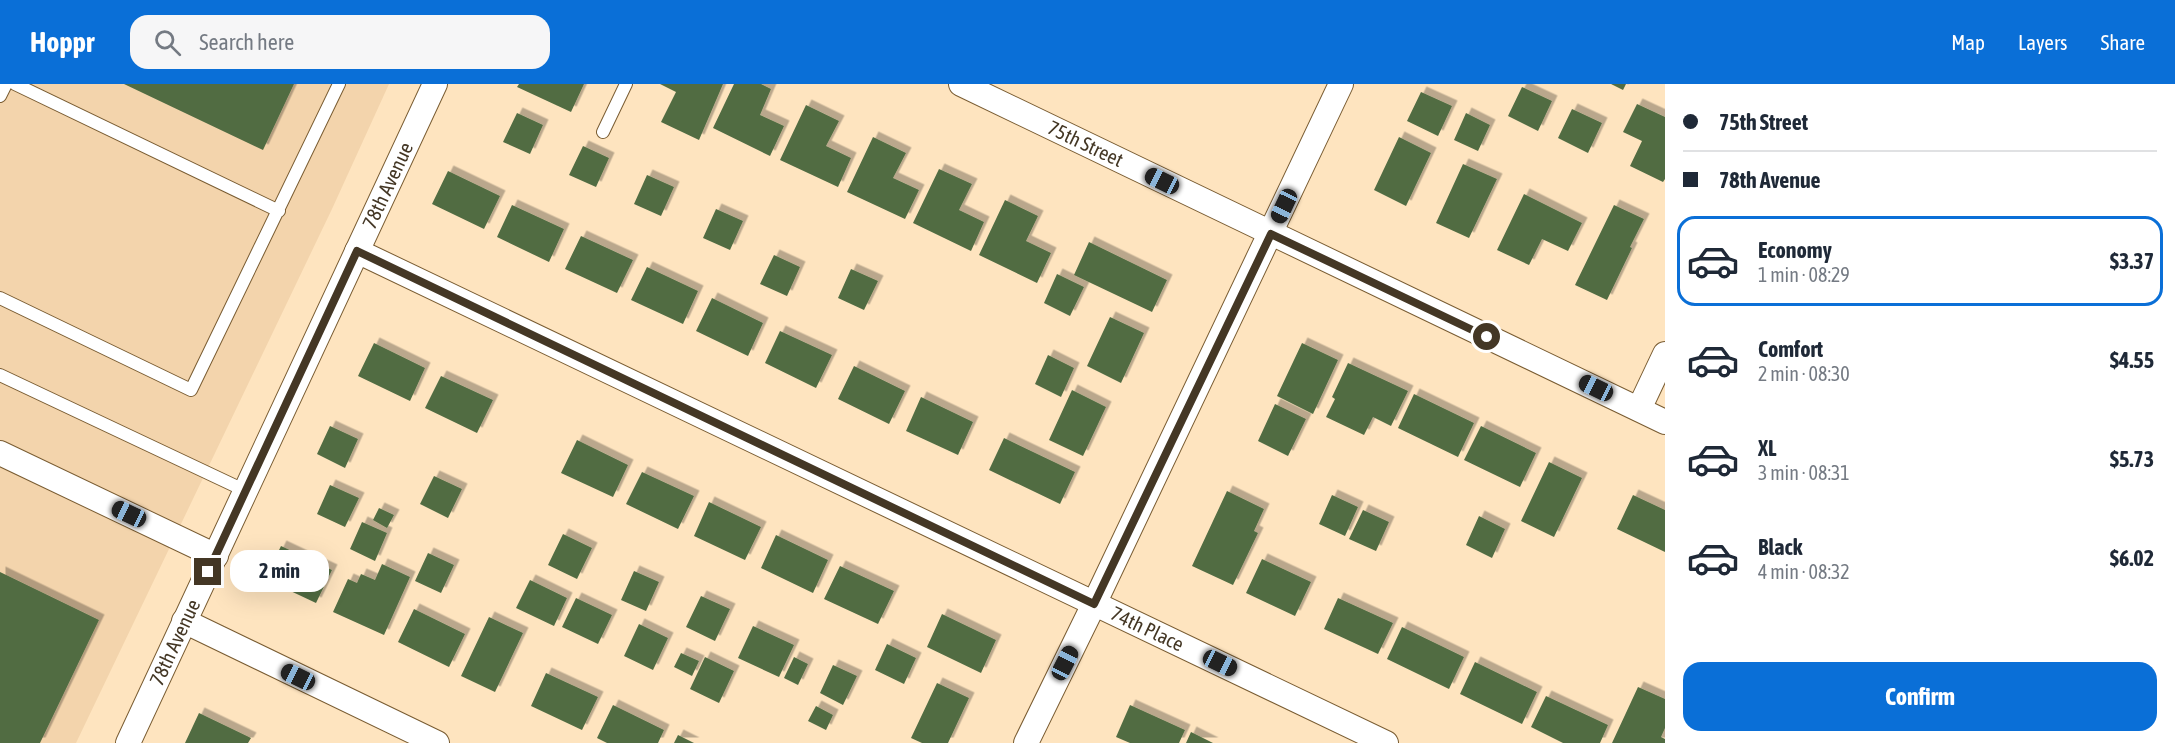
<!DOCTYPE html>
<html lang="en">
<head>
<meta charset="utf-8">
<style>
  body { margin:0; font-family:"Asap Condensed",sans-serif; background:#f6f6f7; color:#1f2937; height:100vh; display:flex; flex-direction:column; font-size:22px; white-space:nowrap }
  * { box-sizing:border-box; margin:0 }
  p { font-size:20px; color:#747a83 }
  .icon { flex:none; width:33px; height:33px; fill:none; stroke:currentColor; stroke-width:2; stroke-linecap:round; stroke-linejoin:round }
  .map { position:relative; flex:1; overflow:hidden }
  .side { display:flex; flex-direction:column; background:#fff; width:510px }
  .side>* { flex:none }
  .banner { display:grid; align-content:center; height:132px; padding:0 18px; background:#fff }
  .end { position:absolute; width:27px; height:27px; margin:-14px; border:8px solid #443725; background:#fff; box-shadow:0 0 0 3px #fff }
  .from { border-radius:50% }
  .bubble { position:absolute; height:42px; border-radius:18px; background:#fff; box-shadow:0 6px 24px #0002; font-size:20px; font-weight:700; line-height:42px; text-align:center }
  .car { position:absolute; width:18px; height:36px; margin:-18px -9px; border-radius:8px; box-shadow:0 0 4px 2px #0007; background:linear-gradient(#222 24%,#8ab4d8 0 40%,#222 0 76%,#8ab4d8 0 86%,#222 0) }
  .banner b { display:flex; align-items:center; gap:21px; height:57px; font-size:22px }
  .banner b+b { border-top:2px solid #e0e1e3 }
  .banner i { width:15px; height:15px; background:#1f2937 }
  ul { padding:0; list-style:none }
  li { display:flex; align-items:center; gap:18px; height:90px; margin:0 12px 9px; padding:0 6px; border:3px solid transparent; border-radius:18px }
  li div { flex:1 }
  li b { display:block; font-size:22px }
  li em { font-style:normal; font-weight:700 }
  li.current { border-color:#0a6fd7 }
  li>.icon { width:54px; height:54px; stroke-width:1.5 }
  .cta { display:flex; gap:12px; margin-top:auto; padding:12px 18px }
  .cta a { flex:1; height:69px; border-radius:18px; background:#0a6fd7; color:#fff; font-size:24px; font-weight:700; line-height:69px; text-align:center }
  header { display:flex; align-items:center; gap:36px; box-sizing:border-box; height:84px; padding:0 30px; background:#0a6fd7; color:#fff }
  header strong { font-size:28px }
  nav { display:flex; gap:33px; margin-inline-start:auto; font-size:21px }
  .search { width:420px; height:54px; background:#f6f6f7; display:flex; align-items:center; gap:15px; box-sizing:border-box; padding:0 21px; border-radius:18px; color:#747a83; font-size:22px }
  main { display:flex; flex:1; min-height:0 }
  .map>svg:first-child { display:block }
  .built { fill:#f3d4ac }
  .building { fill:#516c43; filter:url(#shadow) }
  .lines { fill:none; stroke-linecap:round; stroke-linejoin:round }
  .lane-casing { stroke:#795c32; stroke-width:14 }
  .street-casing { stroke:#795c32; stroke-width:26 }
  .lane { stroke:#fff; stroke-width:12 }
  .street { stroke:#fff; stroke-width:24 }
  .route { stroke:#443725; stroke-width:8 }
  .labels { text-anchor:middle; stroke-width:6; stroke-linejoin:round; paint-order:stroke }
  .street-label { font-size:20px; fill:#443725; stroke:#fbf4eb }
</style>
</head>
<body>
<header>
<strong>Hoppr</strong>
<div class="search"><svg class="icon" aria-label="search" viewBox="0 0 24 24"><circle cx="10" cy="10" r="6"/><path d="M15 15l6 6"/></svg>Search here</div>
<nav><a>Map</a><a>Layers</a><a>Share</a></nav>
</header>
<main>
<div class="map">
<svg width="1665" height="659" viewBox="0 0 1665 659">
  <defs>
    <filter id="shadow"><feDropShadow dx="5.5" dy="-5.5" stdDeviation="0" flood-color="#0004"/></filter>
  </defs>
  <rect width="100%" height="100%" fill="#fee4bf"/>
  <path class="built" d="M 0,0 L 389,0 L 332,125 L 76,659 L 0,659 Z"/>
  <path class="building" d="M 124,0 L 294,0 L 263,66 Z
    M 519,0 L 584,0 L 571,28 L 517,3 Z
    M 660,0 L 723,0 L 699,56 L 661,38 L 676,8 Z
    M 734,0 L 761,0 L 771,5 L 760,31 L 784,42 L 770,72 L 713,44 Z
    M 1611,0 L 1626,0 L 1623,6 Z
    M 1522,3 L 1552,17 L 1538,47 L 1508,32 Z
    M 1421,8 L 1452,22 L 1438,52 L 1407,37 Z
    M 1637,20 L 1665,33 L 1665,95 L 1663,98 L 1630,82 L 1642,57 L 1623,48 Z
    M 806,21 L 839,37 L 826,62 L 851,74 L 838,103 L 780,76 Z
    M 1572,25 L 1602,39 L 1588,69 L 1558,54 Z
    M 517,29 L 543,41 L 530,70 L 503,58 Z
    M 1466,29 L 1490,41 L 1478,67 L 1454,56 Z
    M 873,53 L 906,69 L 893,94 L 919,106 L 905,135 L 847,108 Z
    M 1399,53 L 1431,69 L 1406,122 L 1374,106 Z
    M 583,62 L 609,74 L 596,103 L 569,91 Z
    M 1463,80 L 1497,95 L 1469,154 L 1436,139 Z
    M 939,85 L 972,100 L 959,126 L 984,138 L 971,167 L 913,139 Z
    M 448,87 L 500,112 L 484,145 L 432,120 Z
    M 647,91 L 674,103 L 661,132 L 634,120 Z
    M 1524,110 L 1582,139 L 1568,167 L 1542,155 L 1529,181 L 1497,166 Z
    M 1005,116 L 1038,132 L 1026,157 L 1051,169 L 1037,199 L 979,171 Z
    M 512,121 L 564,145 L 549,178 L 497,153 Z
    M 1614,121 L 1644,135 L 1630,163 L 1632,164 L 1607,216 L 1575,201 Z
    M 716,125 L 743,137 L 730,166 L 703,154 Z
    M 581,152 L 633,176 L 617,209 L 565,185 Z
    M 1089,158 L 1167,196 L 1152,228 L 1074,191 Z
    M 774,171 L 800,183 L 787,212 L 760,200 Z
    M 647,183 L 698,207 L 683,240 L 631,216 Z
    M 851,185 L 878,197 L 864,226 L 838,214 Z
    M 1057,190 L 1084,203 L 1070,232 L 1044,219 Z
    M 712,214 L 763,239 L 748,272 L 696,247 Z
    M 1110,233 L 1144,249 L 1121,299 L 1087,282 Z
    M 780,247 L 832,271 L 816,304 L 765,279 Z
    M 374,259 L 425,284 L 410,317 L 358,292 Z
    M 1302,259 L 1338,276 L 1313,330 L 1277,312 Z
    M 1048,271 L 1074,284 L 1061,313 L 1035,300 Z
    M 1348,279 L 1408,307 L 1391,342 L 1373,333 L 1364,351 L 1326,333 L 1335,315 L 1332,313 Z
    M 854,282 L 905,307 L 889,340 L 838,315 Z
    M 441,292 L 493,316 L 477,349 L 425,324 Z
    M 1072,306 L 1106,323 L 1083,372 L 1049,356 Z
    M 1414,310 L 1474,339 L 1458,373 L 1398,344 Z
    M 921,313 L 973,338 L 958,371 L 906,347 Z
    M 1275,320 L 1306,335 L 1288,372 L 1258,357 Z
    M 330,342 L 358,355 L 345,384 L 317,370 Z
    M 1481,342 L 1536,369 L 1520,403 L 1464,376 Z
    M 1004,354 L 1075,388 L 1060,420 L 989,386 Z
    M 577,356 L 628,381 L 613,413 L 561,389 Z
    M 1549,378 L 1582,394 L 1554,453 L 1521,437 Z
    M 642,388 L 694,412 L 678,445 L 626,420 Z
    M 434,392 L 462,405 L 448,434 L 420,420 Z
    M 330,401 L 359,414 L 345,443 L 317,430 Z
    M 1227,407 L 1264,425 L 1254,447 L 1258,449 L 1233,501 L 1192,482 Z
    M 1332,411 L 1358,423 L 1345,452 L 1319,440 Z
    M 1633,411 L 1665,426 L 1665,468 L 1617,445 Z
    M 709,418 L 761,443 L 745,476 L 694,452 Z
    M 379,424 L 394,431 L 387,444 L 373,436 Z
    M 1363,426 L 1389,438 L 1376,467 L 1349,455 Z
    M 1479,432 L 1505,445 L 1492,474 L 1466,461 Z
    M 362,438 L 387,449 L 375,477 L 350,465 Z
    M 563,450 L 592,464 L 577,495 L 548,481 Z
    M 776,451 L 828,476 L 813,509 L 761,484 Z
    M 281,462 L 332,486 L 316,519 L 265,495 Z
    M 428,469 L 454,481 L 441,509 L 415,497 Z
    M 1262,475 L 1311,498 L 1295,532 L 1246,509 Z
    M 382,480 L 410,493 L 384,551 L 333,528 L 348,495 L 357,499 L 361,490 L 375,496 Z
    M 840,482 L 894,507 L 878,540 L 824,515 Z
    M 634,487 L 659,498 L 646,527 L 621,516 Z
    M 0,488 L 99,536 L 40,659 L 0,659 Z
    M 530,496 L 567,514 L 554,542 L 516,524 Z
    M 701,512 L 730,525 L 715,557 L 686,543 Z
    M 576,514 L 612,531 L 598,560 L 562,543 Z
    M 1338,514 L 1393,539 L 1378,570 L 1324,545 Z
    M 414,525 L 465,550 L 449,583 L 398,558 Z
    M 942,530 L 996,556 L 981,589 L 927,563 Z
    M 489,533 L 523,549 L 495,608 L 461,592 Z
    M 639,540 L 668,554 L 653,586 L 624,572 Z
    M 753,542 L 794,561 L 779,593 L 738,574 Z
    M 1402,543 L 1464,573 L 1449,605 L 1387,575 Z
    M 887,560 L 916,574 L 904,600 L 875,586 Z
    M 681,569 L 699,577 L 692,592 L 674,583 Z
    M 705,573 L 734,587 L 719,619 L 690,605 Z
    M 794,573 L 808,580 L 798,601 L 784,594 Z
    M 1475,578 L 1537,608 L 1522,640 L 1460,610 Z
    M 833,581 L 857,592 L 843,621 L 820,609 Z
    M 546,589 L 598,613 L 582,646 L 531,622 Z
    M 937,599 L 969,614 L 948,659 L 922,659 L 911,654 Z
    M 1638,603 L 1665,615 L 1665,644 L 1661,653 L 1665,655 L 1665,659 L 1612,659 Z
    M 1546,612 L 1608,641 L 1600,659 L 1563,659 L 1531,643 Z
    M 613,621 L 664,646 L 658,659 L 607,659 L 597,654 Z
    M 1130,621 L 1185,646 L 1179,659 L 1130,659 L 1116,653 Z
    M 816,622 L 833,631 L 826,646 L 808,637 Z
    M 199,629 L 251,654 L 248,659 L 185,659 Z
    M 1191,648 L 1213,659 L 1186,659 Z
    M 678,651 L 694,659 L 674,659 Z"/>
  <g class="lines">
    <g class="lane-casing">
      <path id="lane" d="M 15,0 L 279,127
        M 0,12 L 6,0
        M 603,48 L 626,0
        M 0,214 L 191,306 L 339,0
        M 0,291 L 246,407"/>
    </g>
    <g class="street-casing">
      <g id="street">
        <path id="s1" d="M 961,0 L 1665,338"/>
        <path id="s2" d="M 357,167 L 1386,659"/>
        <path d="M 1639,325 L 1665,270"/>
        <path d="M 0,369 L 216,472"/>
        <path d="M 184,537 L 437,659"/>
        <path id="s3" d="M 128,659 L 435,0"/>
        <path d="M 1026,659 L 1094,520 L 1341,0"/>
      </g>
    </g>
    <use href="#lane" class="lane"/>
    <use href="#street" class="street"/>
  </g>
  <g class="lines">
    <path class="route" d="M 208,488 L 357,167 L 1094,520 L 1271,150 L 1487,253"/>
  </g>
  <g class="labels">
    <g class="street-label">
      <text dy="7" stroke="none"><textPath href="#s1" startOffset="138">75th Street</textPath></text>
      <text dy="7" stroke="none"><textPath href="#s3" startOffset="615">78th Avenue</textPath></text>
      <text dy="7" stroke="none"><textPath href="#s2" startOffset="876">74th Place</textPath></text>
      <text dy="7" stroke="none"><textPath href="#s3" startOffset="111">78th Avenue</textPath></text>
    </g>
  </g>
</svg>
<i class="end from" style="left:1487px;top:253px"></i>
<i class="end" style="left:208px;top:488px"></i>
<div class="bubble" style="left:230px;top:466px;width:99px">2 min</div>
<i class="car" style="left:1162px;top:97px;rotate:296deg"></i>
<i class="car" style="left:1284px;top:122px;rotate:205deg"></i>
<i class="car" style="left:1596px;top:304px;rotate:296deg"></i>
<i class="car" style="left:129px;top:430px;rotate:295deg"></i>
<i class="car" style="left:1065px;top:579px;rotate:27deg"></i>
<i class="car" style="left:1220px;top:579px;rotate:116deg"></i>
<i class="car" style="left:298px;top:593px;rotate:296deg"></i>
</div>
<section class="side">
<div class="banner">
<b><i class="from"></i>75th Street</b>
<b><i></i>78th Avenue</b>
</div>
<ul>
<li class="current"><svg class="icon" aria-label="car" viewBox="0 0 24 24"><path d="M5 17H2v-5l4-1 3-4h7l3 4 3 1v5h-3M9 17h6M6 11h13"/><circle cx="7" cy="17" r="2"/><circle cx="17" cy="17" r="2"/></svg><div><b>Economy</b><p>1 min · 08:29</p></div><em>$3.37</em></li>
<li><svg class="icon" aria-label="car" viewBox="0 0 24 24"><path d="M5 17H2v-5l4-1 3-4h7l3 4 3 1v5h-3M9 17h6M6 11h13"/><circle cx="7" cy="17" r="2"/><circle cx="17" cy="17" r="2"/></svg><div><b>Comfort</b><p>2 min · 08:30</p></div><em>$4.55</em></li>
<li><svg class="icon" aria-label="car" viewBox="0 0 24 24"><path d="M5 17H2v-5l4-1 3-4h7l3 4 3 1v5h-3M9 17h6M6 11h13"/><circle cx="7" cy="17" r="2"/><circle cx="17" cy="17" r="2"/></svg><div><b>XL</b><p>3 min · 08:31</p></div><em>$5.73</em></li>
<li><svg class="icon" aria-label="car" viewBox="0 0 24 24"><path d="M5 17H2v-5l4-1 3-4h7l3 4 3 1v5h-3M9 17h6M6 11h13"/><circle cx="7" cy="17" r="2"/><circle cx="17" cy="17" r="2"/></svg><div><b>Black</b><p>4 min · 08:32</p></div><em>$6.02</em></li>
</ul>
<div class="cta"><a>Confirm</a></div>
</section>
</main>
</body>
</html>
